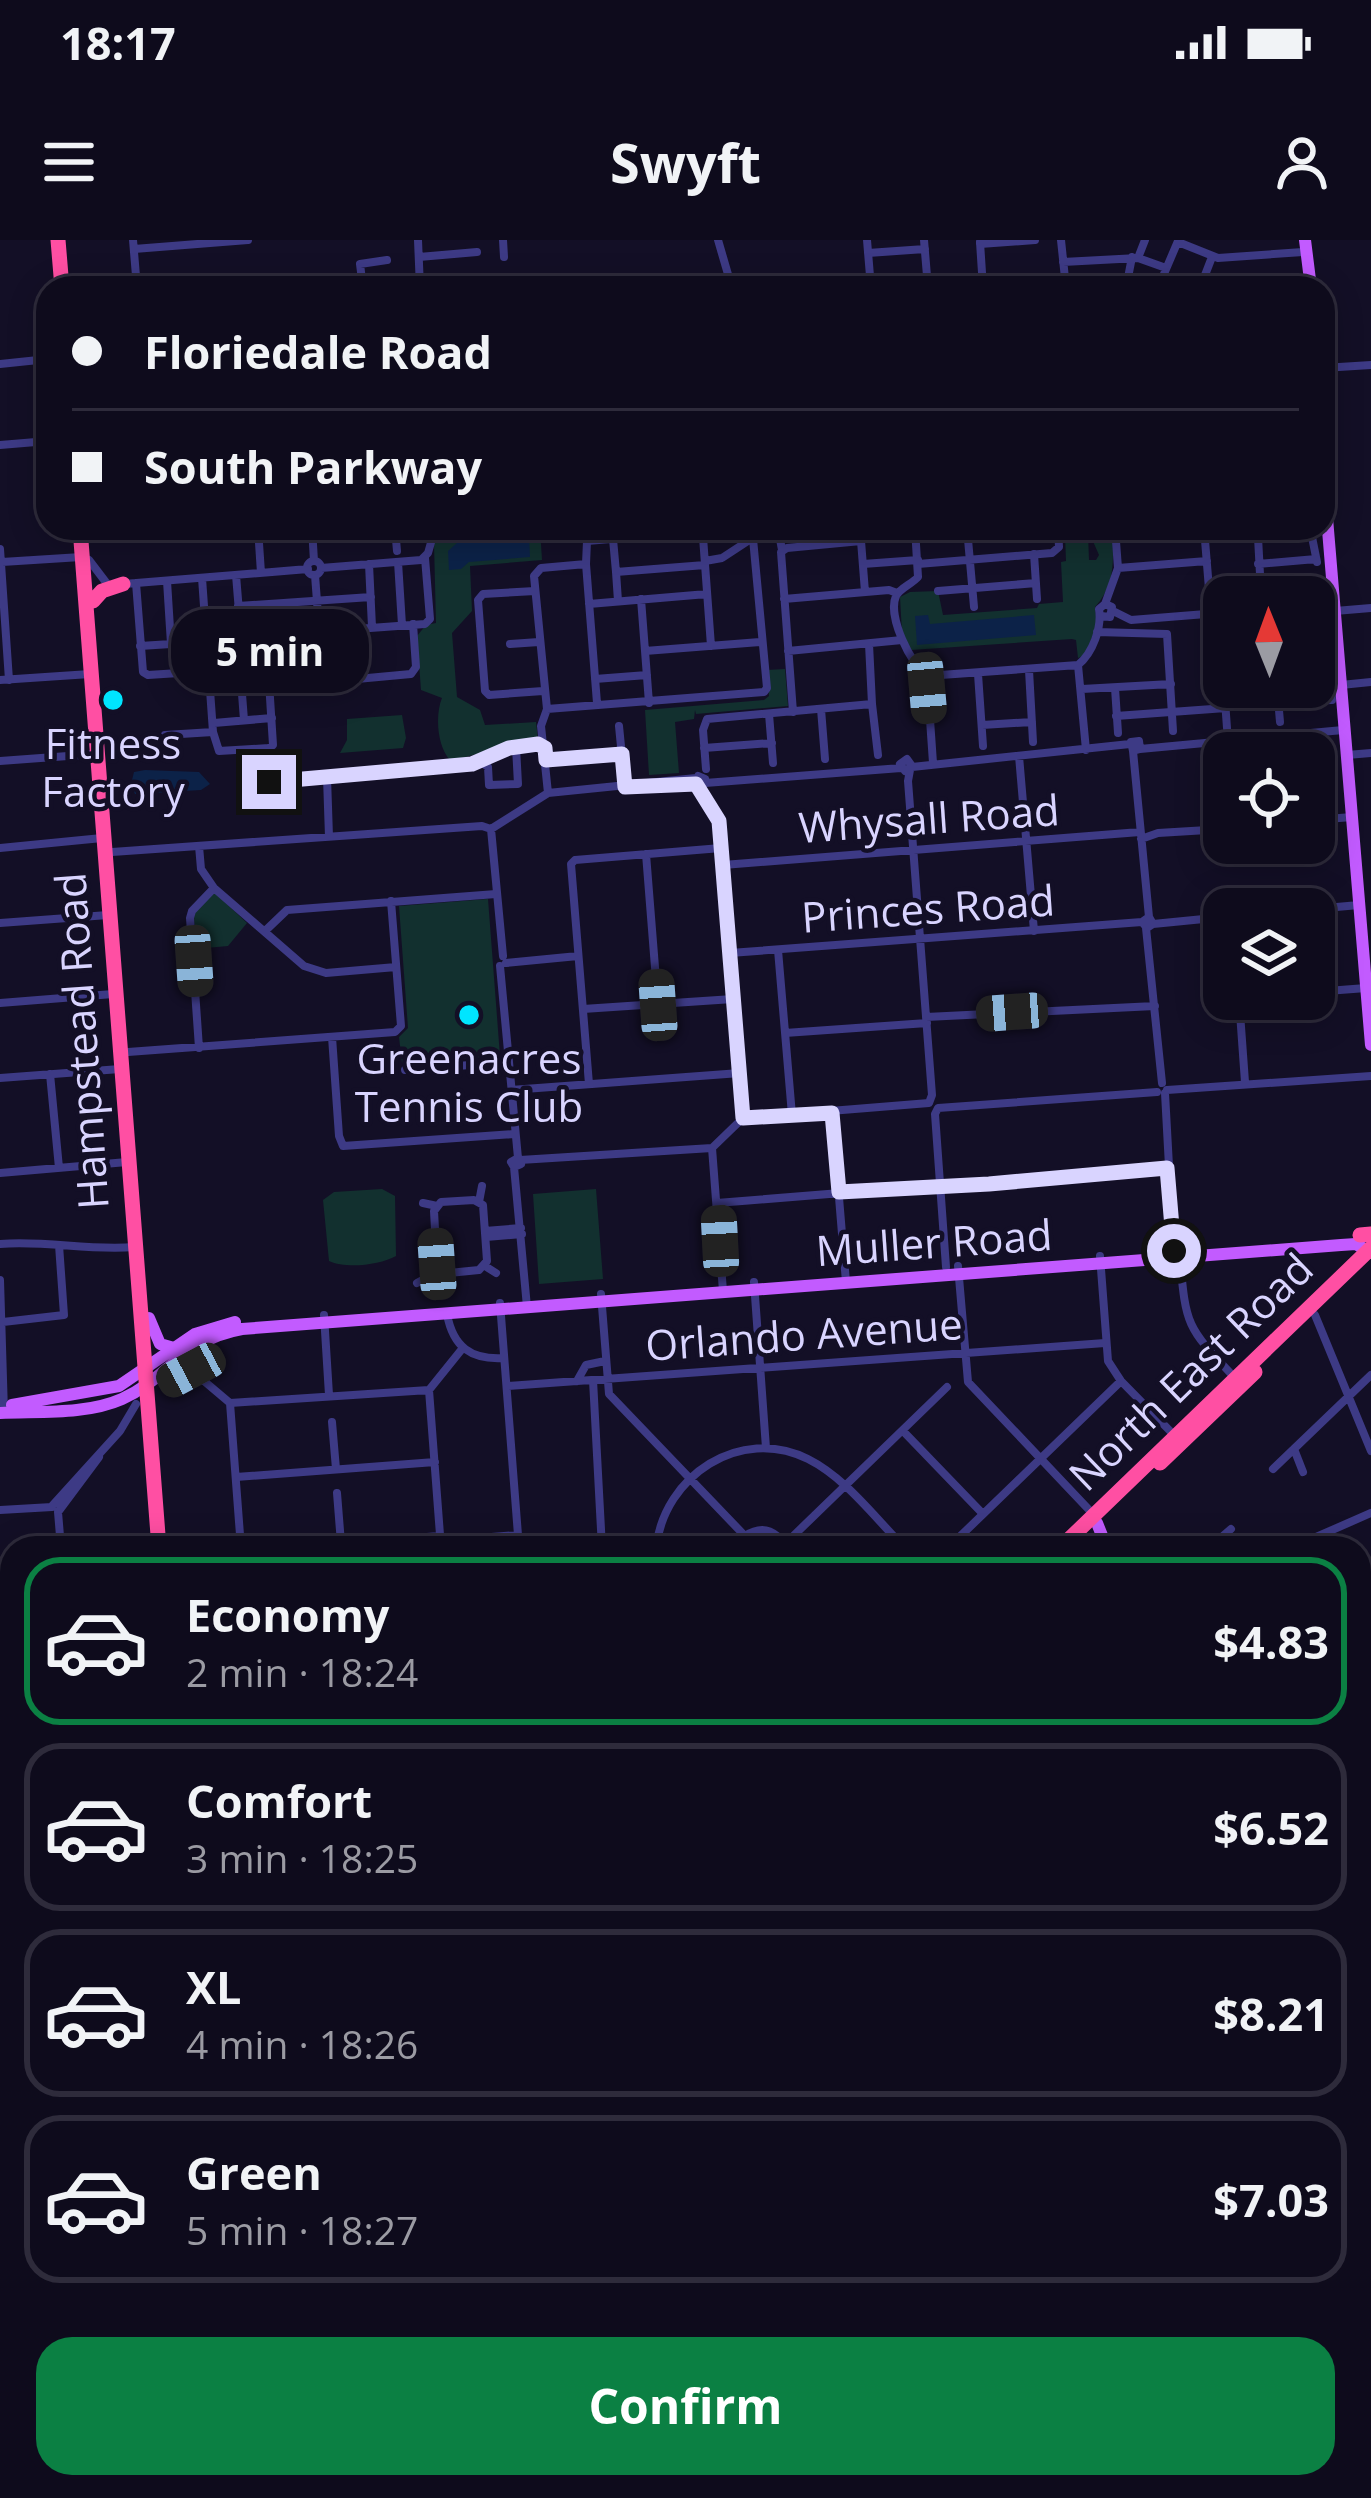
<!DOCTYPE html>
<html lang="en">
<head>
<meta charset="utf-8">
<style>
  body { margin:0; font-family:"Open Sans",sans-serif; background:#171425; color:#f1f3f6; height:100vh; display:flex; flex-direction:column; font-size:45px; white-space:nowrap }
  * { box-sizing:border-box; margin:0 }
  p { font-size:39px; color:#9b9ba3 }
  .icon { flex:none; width:66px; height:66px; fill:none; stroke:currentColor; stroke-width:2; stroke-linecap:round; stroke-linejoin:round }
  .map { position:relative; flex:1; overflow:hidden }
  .panel { position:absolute; left:0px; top:1296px; width:1371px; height:963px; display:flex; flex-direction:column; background:#0e0b1c; border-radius:36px 36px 0 0; box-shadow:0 6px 30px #0003,0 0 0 3px #2e2b3b }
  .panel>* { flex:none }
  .banner { position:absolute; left:36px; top:36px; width:1299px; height:264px; border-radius:36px; box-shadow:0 6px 30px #0003,0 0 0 3px #2e2b3b; display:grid; align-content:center; height:264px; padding:0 36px; background:#0e0b1c }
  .needle { width:78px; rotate:359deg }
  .buttons { position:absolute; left:1203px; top:336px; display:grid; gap:24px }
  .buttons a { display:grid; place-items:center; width:132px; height:132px; border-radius:24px; background:#0e0b1c; box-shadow:0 6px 30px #0003,0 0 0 3px #2e2b3b; font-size:60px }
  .end { position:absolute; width:54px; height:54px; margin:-27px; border:15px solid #d9d4ff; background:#111; box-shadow:0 0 0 6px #111 }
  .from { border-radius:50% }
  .bubble { position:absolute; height:84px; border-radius:36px; background:#0e0b1c; box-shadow:0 6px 30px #0003,0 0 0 3px #2e2b3b; font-size:39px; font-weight:700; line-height:84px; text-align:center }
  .car { position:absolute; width:36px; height:72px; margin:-36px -18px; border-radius:15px; box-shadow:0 0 9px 3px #0007; background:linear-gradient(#222 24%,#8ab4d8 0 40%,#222 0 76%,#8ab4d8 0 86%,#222 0) }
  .banner b { display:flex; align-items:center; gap:42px; height:114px; font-size:45px }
  .banner b+b { border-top:3px solid #2e2b3b }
  .banner i { width:30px; height:30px; background:#f1f3f6 }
  ul { padding:21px 0 0; list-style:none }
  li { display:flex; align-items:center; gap:36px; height:168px; margin:0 24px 18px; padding:0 12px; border:6px solid #2e2b3b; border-radius:36px }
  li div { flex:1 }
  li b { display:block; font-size:45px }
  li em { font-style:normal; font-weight:700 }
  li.selected { border-color:#0b8043 }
  li>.icon { width:108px; height:108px; stroke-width:1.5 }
  .action { display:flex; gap:24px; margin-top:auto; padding:24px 36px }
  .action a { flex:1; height:138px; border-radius:36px; background:#0b8043; color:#fff; font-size:48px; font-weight:700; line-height:138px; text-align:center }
  .status { display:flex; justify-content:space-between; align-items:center; height:84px; padding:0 60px; background:#0e0b1c; direction:ltr }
  .status svg { height:33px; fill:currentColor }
  header { display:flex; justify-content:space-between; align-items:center; height:156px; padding:0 36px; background:#0e0b1c; font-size:54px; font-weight:700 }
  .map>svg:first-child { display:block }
  .green { fill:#12302f }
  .water { fill:#0c2248 }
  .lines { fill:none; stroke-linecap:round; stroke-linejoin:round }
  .minor { stroke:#3d3a85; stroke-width:8 }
  .major { stroke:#c25bff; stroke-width:12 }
  .highway { stroke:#ff4fa3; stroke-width:15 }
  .route { stroke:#d9d4ff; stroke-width:15 }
  .poi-dot { fill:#00e5ff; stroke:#130f26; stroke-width:4.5 }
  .labels { text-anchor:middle; stroke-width:9; stroke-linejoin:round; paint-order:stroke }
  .poi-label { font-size:42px; fill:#d9d4ff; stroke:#130f26 }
  .street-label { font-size:42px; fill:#d9d4ff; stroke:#130f26 }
</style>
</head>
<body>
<div class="status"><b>18:17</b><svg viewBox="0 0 49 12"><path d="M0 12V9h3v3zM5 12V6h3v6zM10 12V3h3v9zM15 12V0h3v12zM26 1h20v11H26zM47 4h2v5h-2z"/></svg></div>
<header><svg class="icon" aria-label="menu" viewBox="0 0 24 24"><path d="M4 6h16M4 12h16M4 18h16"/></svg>Swyft<svg class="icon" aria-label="person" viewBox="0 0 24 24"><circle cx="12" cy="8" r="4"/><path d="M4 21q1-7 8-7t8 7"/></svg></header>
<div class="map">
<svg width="1371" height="2258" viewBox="0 0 1371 2258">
  <rect width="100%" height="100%" fill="#130f26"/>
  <path class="green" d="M 540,288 L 542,320 L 470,326 L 472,371 L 452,393 L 457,457 L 480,470 L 485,485 L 536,482 L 538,500 C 507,503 481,515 450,520 C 437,506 435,475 442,458 L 421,450 L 417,396 L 426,385 L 436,383 L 434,304 L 442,295 Z
    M 1112,292 C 1114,321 1115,345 1095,367 L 1097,385 L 1085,415 L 1078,418 L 1076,400 L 1072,399 L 911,410 L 902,393 L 900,357 L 910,352 L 938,351 L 943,375 L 1037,368 L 1039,364 L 1063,362 L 1061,322 L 1066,321 L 1065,295 L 1088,294 L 1089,320 L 1096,320 L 1099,315 L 1092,299 L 1094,293 Z
    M 785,429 L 788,466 L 696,474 L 695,470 L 694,479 L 675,482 L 679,533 L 649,535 L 645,470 L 764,460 L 769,456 L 767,430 Z
    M 402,475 L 406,498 L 403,508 L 340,513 L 347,500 L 347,479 Z
    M 214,652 L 247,683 L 228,706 L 195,709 L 194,674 Z
    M 488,659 L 500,816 L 402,823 L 399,797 L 408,788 L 399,666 Z
    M 382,949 L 395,956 L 396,1016 C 380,1025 346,1029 329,1021 L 323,960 L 334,952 Z
    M 596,949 L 603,1039 L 539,1044 L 533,954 Z
    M 12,1535 L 12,1778 L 0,1779 L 0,1536 Z"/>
  <path class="water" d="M 529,297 L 530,317 L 469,322 L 461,329 L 449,330 L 448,311 L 457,303 Z
    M 928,375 L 930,384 L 1034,375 L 1036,395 L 917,405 L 915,376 Z
    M 145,530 L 199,532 L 210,544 L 201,550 L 135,554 L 131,544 L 134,532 Z"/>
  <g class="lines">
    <path class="minor" d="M 133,0 L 137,48
      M 418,0 L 420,48
      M 503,0 L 504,17
      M 718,0 L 732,48
      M 867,0 L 871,48
      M 924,0 L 928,48
      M 1061,0 L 1066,48
      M 980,2 L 983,48
      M 1178,2 L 1218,18 L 1303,12
      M 980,4 L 1035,0
      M 134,9 L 248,0
      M 868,13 L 925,9
      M 419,17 L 477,12
      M 1138,18 L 1145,0
      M 1063,22 L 1138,18 L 1166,28
      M 363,48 L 360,24 L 387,20
      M 734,48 L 870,37
      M 1126,48 L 1132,17
      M 1158,48 L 1178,1
      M 1200,48 L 1212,17
      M 0,124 L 48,119
      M 1323,128 L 1371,125
      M 0,205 L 48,201
      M 258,288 L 261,333
      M 312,288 L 314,321
      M 395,288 L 397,311
      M 580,288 L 587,301
      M 778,288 L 782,310
      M 860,288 L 865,352
      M 915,288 L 918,337 C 912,344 900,348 896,356 C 887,376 911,425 927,436 L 1078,425 C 1093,413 1102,387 1099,369 L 1105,364 L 1112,367 L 1110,377 L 1101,376
      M 967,288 L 974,367
      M 1204,288 L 1209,349 L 1217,360
      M 708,289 L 709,288
      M 703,297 L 711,406
      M 259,299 L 386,288
      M 613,299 L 616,332
      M 587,301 L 586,324 L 597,463
      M 587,301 L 694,292
      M 0,309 L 9,440
      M 1034,314 L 1037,359
      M 89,320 L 108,345
      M 705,321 L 722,318 L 754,297
      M307 328a7 7 0 1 1 14 0a7 7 0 1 1-14 0Z
      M 2,322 L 81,317
      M 398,322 L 402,385
      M 369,324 L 372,387
      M 863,324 L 918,320
      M 918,324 L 1052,313 L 1059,307 L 1058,288
      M 1258,324 L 1316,319
      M 321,328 L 421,320 L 428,313 L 434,292 L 450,288
      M 1118,328 L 1207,321
      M 236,335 L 241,396
      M 315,335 L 323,441
      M 202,338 L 213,492 L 219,511 L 269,508 L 273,505 L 266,395
      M 136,343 L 143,432 L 148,435 L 210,431
      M 124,344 L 308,329
      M 535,351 L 483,354 L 478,360 L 485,451 L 489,455 L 543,451
      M 938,351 L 1036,343
      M 1261,353 L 1258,297 L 1311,292 L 1317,322
      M 641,359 L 649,463
      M 784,359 L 889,350 L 897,353
      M 618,361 L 616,332 L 705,325
      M 589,364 L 707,354
      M 1105,364 L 1118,328 L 1115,288
      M 238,366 L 371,357
      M 1113,371 L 1131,380 L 1206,374 L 1223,357 L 1333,347
      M 1335,371 L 1371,368
      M 1209,372 L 1220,393 L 1224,445
      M 1097,392 L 1167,394 L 1173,491
      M 207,400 L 425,384 L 430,379 L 425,318
      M 510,404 L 539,402
      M 140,406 L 171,404 L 167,341
      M 645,411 L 760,402
      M 788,411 L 902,400
      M 1078,425 L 1086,510
      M 1029,430 L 1033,502
      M 978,434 L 983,506
      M 927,436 L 933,523
      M 595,439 L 647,435
      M 0,440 L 90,434
      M 1341,445 L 1371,442
      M 270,447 L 411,434 L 416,427 L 413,384
      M 1224,447 L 1227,488
      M 1277,447 L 1280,482
      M 1115,448 L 1118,493
      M 1082,449 L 1171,444
      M 1278,462 L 1332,460 L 1326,392 L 1314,386
      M 872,464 L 878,515
      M 547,469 L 764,452 L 767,448 L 752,288
      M 821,469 L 825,519
      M 793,472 L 781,312 L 787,308 L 861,301
      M 769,474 L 773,523
      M 1116,476 L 1226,468
      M 244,480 L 240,428 L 268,426
      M 214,483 L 272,478
      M 982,485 L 1032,482
      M 619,486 L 625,547
      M 165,495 L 213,492
      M 1139,501 L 1140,509 L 1133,511 L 1131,502 Z
      M 704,508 L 772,503
      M 1140,509 L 1343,490
      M 1133,511 L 1149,677
      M 1347,515 L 1371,513
      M 1019,516 L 1034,691
      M 907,519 L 912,526 L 905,531 L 900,524 Z
      M 546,520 L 622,514
      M 0,521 L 95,514
      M 484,522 L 509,508 L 543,505
      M 912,527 L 1130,504
      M 706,529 L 703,490 L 707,479 L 872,464 L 869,404
      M 698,536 L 705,539 L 702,546 L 695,543 Z
      M 269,542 L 326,537
      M 705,543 L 901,528
      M 697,545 L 719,582 L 743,878
      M 548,553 L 541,486 L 547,469 L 534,336 L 541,328 L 586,324
      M 1314,580 L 1352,577
      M 491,589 L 503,716
      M 329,597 L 327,537 L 480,521 L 488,527 L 489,545 L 518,544 L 516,507
      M 1141,599 L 1158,593 L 1224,589
      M 199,606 L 201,629 L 214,648 L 304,726 L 326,733 L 396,727
      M 0,608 L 102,598
      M 112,612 L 482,586 L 491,589 L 548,553 L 696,538
      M 646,614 L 658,765
      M 723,625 L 1140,592
      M 1314,669 L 1359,665
      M 0,683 L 108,675
      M 1153,684 L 1224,677
      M 1146,688 L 1162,843
      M 265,691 L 287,670 L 496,654
      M 778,710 L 792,875
      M 730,713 L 1142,682 L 1147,688 L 1153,684 L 1149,677 L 1142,682
      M 506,723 L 578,716
      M 500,726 L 518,918
      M 1314,752 L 1366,748
      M 1239,759 L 1245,842
      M 0,763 L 113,754
      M 583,769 L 733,759
      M 926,777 L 1155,766
      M 785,793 L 927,783
      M 332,797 L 339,896 L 343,906 L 514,894
      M 199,808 L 190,678 L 192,671 L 214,648
      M 128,812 L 395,792 L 401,786 L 391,661
      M 405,830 L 509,822
      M 50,834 L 59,928
      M 0,838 L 120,829
      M 589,844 L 571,624 L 575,620 L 721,608
      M 511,850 L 740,833
      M 1167,850 L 1371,836
      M 1165,853 L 1174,1018
      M 832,873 L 846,1042
      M 743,878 L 929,863 L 932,855 L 908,541 L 910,530
      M 520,920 L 712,908
      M 514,927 L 511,922 L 518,918 L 521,924 L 514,927 L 527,1067
      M 0,933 L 127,922
      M 941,948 L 1167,928
      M 474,960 L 483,965 L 487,1021 L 479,1030 L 449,1033 L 437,1025 L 434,971 L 441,962 Z
      M 479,962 L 482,946
      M 423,963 L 437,966
      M 717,963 L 940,945
      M 485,991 L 521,988
      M 486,997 L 522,994
      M 0,1004 C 45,1000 89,1011 134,1007
      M 1100,1016 L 1108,1121 L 1121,1141 L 1174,1195
      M 1180,1019 C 1186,1087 1187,1087 1234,1137
      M 485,1026 L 496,1033
      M 958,1026 L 968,1142 L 1093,1274
      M 946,1027 L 935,874 L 938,868 L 1157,852
      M 0,1040 L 4,1172
      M 754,1042 L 766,1208
      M 417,1043 L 441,1030
      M 723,1051 L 712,908 L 743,878
      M 601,1054 L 609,1154 L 745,1296
      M 500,1063 L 519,1308
      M 447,1074 C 453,1107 471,1120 504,1118
      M 324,1075 L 329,1155
      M 1315,1075 L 1371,1211
      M 3,1082 L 64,1075 L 59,1005
      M 191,1130 L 230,1163 L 429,1150 L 462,1109
      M 593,1140 L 602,1308
      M 577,1141 L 586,1125 L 605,1121
      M 165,1143 L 191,1130 L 204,1114
      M 508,1146 L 1105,1103
      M 429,1150 L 441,1308
      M 230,1163 L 241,1308
      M 332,1182 L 336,1229
      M 903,1191 L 983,1274
      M 1294,1209 L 1303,1232
      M 1273,1229 L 1371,1135
      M 236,1237 L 435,1222
      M 337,1253 L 341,1303
      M 52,1266 L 120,1191 L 136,1164
      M 0,1270 L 52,1267
      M 441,1301 L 518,1295
      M 786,1303 L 947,1147
      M 1300,1304 L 1371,1273
      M 61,1308 L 58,1272 L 99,1217
      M 281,1308 L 440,1296
      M 656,1308 C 664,1236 740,1185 808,1219 C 846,1238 875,1278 905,1308
      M 739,1308 L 745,1296 C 765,1283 776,1293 790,1308
      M 948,1308 L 1121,1141
      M 1209,1308 L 1231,1289
      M 1359,1327 L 1371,1322
      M 0,1349 L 12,1348
      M 1359,1412 L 1371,1407
      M 0,1427 L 12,1426
      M 1359,1506 L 1371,1533
      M 0,1527 L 12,1526
      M 1359,1547 L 1371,1542
      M 1359,1630 L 1371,1625
      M 1359,1700 L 1371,1727
      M 0,1785 L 12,1784
      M 0,1888 L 12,1887
      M 0,1985 L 12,1984
      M 0,2074 L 12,2073
      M 0,2166 L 12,2173
      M 1359,2183 L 1371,2170
      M 337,2247 L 342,2258
      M 384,2247 L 395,2258
      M 717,2247 L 729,2258
      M 931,2247 L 942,2258
      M 1050,2247 L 1060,2258
      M 1171,2247 L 1182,2258
      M 1262,2247 L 1272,2258
      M 484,2256 L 492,2247
      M 215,2258 L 227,2247
      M 687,2258 L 699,2247
      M 741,2258 L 752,2247
      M 862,2258 L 867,2247
      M 969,2258 L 981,2247
      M 1135,2258 L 1147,2247
      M 1209,2258 L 1220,2247"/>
    <path class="major" d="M 1305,0 L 1311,48
      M 1323,230 L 1371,805
      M 149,1078 L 160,1104 L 174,1108
      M 12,1165 L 119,1146 L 195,1094 L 235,1082
      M 0,1173 C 39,1171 86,1175 122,1159 C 168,1138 184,1099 242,1089 L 1341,1005 L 1356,1004 L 1371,1013
      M 1097,1283 L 1107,1308
      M 1359,1893 L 1371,1921"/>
    <path class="highway" d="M 58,0 L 62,48
      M 80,288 L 159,1308
      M 93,361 L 102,351 L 123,344
      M 1360,995 L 1371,994
      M 1160,1223 L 1255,1132
      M 1060,1308 L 1371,1008
      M 603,2247 L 614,2258
      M 618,2247 L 629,2258
      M 77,2258 L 89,2247"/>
  </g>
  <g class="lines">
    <path class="route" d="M 269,542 L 472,524 L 509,508 L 538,504 L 545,508 L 546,520 L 622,514 L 625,547 L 696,544 L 719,581 L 743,878 L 832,873 L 839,952 L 989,944 L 1167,928 L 1174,1011"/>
  </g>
  <g class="poi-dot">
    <circle cx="113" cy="460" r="12"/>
    <circle cx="469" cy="775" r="12"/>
  </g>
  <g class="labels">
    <g class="poi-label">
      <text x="113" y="519">Fitness<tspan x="113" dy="48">Factory</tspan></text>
      <text x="469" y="834">Greenacres<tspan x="469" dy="48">Tennis Club</tspan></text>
    </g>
    <g class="street-label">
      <text transform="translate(929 579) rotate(-4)" y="15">Whysall Road</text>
      <text transform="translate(928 669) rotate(-4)" y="15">Princes Road</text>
      <text transform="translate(82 801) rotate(-94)" y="15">Hampstead Road</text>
      <text transform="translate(934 1003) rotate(-4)" y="15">Muller Road</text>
      <text transform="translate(804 1095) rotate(-4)" y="15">Orlando Avenue</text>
      <text transform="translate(1191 1132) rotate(-44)" y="15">North East Road</text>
    </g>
  </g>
</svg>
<div class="buttons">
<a><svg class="needle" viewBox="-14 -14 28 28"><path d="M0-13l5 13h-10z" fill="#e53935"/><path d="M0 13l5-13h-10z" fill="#9b9ba3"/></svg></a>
<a><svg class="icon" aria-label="locate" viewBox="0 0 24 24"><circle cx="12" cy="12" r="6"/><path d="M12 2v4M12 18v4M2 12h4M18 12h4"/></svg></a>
<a><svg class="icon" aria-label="layers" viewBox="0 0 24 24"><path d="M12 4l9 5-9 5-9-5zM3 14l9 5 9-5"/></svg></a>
</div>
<i class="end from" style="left:1174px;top:1011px"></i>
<i class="end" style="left:269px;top:542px"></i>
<div class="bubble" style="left:171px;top:369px;width:198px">5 min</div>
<i class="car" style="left:927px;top:448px;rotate:175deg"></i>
<i class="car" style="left:194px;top:721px;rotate:176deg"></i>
<i class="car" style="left:658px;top:765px;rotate:356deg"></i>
<i class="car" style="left:1012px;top:772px;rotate:266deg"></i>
<i class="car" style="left:720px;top:1001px;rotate:357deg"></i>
<i class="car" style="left:437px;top:1024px;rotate:356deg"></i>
<i class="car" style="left:191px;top:1130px;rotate:242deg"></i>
<div class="banner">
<b><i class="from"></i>Floriedale Road</b>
<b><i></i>South Parkway</b>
</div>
<section class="panel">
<ul>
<li class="selected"><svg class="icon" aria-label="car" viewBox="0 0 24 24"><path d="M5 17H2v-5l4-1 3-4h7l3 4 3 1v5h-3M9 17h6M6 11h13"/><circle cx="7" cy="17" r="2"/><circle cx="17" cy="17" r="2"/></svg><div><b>Economy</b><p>2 min · 18:24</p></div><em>$4.83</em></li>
<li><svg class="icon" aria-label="car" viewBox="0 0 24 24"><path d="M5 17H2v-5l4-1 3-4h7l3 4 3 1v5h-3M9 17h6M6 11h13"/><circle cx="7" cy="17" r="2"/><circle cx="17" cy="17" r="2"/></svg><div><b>Comfort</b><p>3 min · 18:25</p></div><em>$6.52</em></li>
<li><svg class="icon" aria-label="car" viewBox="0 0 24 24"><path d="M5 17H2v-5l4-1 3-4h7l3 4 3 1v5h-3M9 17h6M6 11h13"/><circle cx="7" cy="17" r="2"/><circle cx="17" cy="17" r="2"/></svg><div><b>XL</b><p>4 min · 18:26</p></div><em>$8.21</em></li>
<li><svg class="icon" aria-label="car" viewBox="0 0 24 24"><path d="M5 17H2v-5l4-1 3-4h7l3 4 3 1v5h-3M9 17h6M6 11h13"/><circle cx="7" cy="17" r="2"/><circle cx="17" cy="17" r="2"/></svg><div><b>Green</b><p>5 min · 18:27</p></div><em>$7.03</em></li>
</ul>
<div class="action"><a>Confirm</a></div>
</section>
</div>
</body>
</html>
